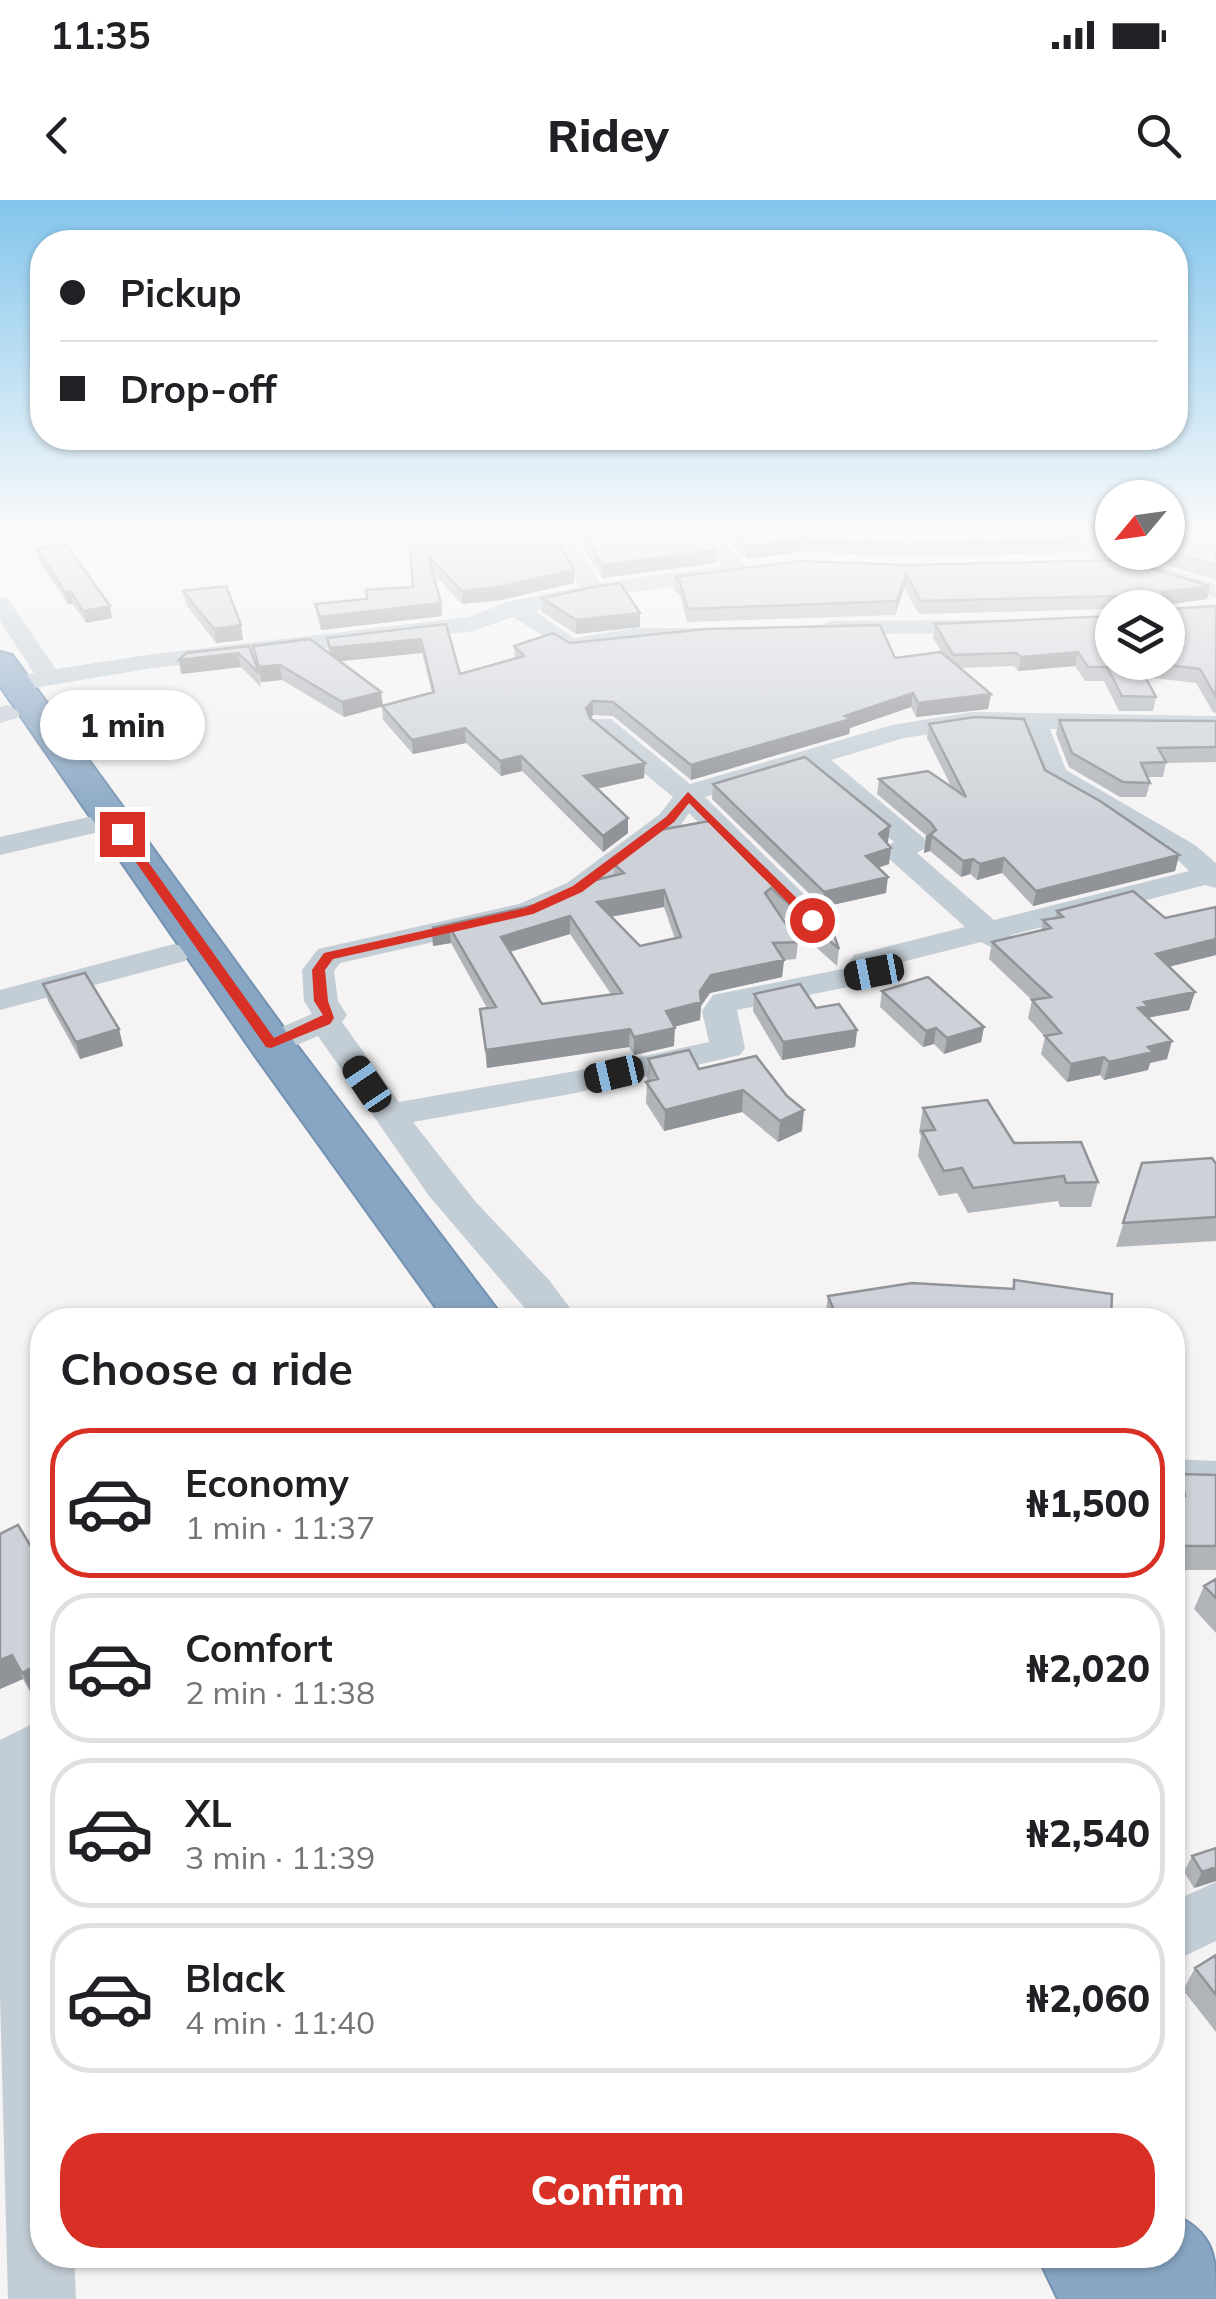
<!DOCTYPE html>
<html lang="en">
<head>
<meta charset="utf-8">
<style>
  body { margin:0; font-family:Mulish,sans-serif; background:#f2f2f2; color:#202124; height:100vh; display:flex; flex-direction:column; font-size:38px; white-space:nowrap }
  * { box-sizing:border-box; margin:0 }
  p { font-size:32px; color:#757577 }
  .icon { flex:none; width:55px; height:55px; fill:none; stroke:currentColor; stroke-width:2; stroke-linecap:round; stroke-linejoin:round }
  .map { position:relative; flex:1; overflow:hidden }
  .drawer { position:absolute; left:30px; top:1108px; width:1155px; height:960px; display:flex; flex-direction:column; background:#fff; border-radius:40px; box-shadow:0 2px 8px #0004 }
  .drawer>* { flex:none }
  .guide { position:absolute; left:30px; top:30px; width:1158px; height:220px; border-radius:40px; box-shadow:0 2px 8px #0004; display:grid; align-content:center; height:220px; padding:0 30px; background:#fff }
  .needle { width:65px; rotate:241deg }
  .tools { position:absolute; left:1095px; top:280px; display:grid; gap:20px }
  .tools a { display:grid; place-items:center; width:90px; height:90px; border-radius:50%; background:#fff; box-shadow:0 2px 8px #0004; font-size:50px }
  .end { position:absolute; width:45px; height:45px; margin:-22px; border:12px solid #d93025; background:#fff; box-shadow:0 0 0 5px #fff }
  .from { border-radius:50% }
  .bubble { position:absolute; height:70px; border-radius:35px; background:#fff; box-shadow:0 2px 8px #0004; font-size:32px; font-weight:800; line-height:70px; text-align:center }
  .car { position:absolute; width:30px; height:60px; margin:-30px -15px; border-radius:12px; box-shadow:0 0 8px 2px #0007; background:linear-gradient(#222 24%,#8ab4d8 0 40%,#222 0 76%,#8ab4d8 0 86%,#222 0) }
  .guide b { display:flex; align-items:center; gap:35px; height:95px; font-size:38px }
  .guide b+b { border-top:2px solid #e0e0e0 }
  .guide i { width:25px; height:25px; background:#202124 }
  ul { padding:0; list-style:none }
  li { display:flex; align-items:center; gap:30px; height:150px; margin:0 20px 15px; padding:0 10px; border:5px solid #e0e0e0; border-radius:40px }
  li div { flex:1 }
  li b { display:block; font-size:38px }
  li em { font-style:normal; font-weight:800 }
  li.on { border-color:#d93025 }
  li>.icon { width:90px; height:90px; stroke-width:1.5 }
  h2 { padding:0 30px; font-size:45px; line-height:120px }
  .primary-button { display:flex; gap:20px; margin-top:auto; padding:20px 30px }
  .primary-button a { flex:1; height:115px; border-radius:40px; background:#d93025; color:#fff; font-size:40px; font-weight:800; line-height:115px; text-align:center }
  .status { display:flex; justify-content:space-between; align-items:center; height:70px; padding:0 50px; background:#fff; direction:ltr }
  .status svg { height:28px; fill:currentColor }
  header { display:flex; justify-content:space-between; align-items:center; height:130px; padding:0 30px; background:#fff; font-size:45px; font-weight:800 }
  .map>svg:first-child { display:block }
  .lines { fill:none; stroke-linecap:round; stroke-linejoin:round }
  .highway-casing { stroke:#7391b0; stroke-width:4 }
  .minor { fill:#c3cdd5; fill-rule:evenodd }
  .highway { fill:#88a6c3; fill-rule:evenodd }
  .wall { fill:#b1b5ba; fill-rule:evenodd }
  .shaded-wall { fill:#909397 }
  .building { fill:#ced2d8; stroke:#909397; stroke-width:2.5; fill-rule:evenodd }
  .route { fill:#d93025 }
</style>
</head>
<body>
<div class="status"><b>11:35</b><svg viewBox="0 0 49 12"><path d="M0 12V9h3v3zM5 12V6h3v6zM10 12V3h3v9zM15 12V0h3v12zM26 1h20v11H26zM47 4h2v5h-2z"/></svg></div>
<header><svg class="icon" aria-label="back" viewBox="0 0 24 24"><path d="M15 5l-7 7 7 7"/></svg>Ridey<svg class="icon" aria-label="search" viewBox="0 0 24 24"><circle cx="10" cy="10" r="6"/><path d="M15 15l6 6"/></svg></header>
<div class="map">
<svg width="1216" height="2099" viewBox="0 0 1216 2099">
  <rect width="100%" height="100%" fill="#f5f3f3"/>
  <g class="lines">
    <g class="highway-casing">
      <path id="highway" d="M 0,452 L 12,455 L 288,834 L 505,1120 L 445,1120 L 254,854 L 0,486 Z
        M 1172,2014 C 1215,2032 1216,2057 1216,2099 L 1058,2099 L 1037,2055 L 1172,2055 Z"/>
    </g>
    <path class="minor" d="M 550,332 L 570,332 L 600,383 L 723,366 L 693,332 L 714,332 L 750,370 L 739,377 L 598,397 L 535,411 L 574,438 L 635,428 L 705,428 L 709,433 L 705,438 L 697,440 L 635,442 L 570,453 L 513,417 L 473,431 L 153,468 L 16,491 L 3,483 L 7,478 L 34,473 L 0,421 L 0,397 L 8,399 L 56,469 L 153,454 L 469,417 L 506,402 L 580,387 Z
      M 1047,332 L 1074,332 L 1112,352 L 1216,384 L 1216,398 L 1114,367 Z
      M 987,420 L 995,422 L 999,427 L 995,432 L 830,435 L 818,428 L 830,421 Z
      M 8,505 L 21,513 L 17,518 L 0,523 L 0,507 Z
      M 972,512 L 1216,516 L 1216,532 L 1050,529 L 1066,570 L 1195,645 L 1216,663 L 1216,688 L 1205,685 L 1011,735 L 1016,742 L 1011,749 L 1000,752 L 981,742 L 886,766 L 890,772 L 886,779 L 737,810 L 745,848 L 740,855 L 576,893 L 413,922 L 475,1001 L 549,1080 L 579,1120 L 535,1120 L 429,996 L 318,836 L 283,851 L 271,854 L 259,851 L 254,844 L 259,837 L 312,814 L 304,801 L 302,770 L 318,749 L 519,704 L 567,683 L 660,614 L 673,597 L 593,531 L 589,525 L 593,519 L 611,519 L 690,584 L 892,525 ZM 972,528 L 1024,529 L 1044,581 L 1175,657 L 1189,671 L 994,720 L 917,653 L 930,645 L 925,639 L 831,560 L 904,538 ZM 806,567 L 894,642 L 881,650 L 886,656 L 965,727 L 854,755 L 849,762 L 852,767 L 713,795 L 702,811 L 709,842 L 576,871 L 399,902 L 342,822 L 347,815 L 338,801 L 334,771 L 340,763 L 540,718 L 589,695 L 680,626 L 689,613 L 801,727 L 823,727 L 828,720 L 823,713 L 705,597 Z
      M 93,616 L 103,619 L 107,625 L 103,631 L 0,655 L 0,637 Z
      M 174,744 L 185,747 L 190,754 L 185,761 L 0,810 L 0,790 Z
      M 1172,1259 L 1216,1261 L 1216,1297 L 1172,1295 Z
      M 42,1519 L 42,1572 L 31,1579 L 42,1636 L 42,2055 L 74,2055 L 76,2099 L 8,2099 L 0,1795 L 0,1540 Z
      M 1216,1682 L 1216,1741 L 1172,1762 L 1172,1702 Z"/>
    <use href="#highway" class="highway"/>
  </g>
  <path class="wall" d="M 409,332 L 574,370 L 574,383 L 500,400 L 462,404 L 432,372 L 441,403 L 442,416 L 321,430 L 317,417 L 315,404 L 366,399 L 413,387 Z
    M 574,332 L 699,332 L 716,363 L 602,378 Z
    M 719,332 L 1066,332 L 1080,340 L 1078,353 L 904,356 L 799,352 L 746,359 Z
    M 1081,332 L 1112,332 L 1112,348 Z
    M 1168,332 L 1216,332 L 1216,380 L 1126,352 L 1168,352 Z
    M 37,349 L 112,418 L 86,423 L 73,404 L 68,404 L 39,361 Z
    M 800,361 L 1207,399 L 1167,405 L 1169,409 L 1216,406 L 1216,513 L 1213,512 L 1196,483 L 1145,477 L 1156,497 L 1153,511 L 1119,511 L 1104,481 L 1085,481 L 1075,466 L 1018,471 L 1014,466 L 960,468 L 991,494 L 988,509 L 916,517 L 911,507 L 850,528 L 849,534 L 691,580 L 613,516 L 593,515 L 590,519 L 644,578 L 597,589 L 628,633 L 603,652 L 522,571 L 501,576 L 466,543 L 413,554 L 383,520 L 382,507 L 344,517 L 282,480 L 261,482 L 259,475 L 261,487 L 241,467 L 181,474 L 249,446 L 258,470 L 253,446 L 329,453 L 327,438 L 446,424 L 460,474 L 515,459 L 514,446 L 570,443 L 895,458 L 942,453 L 933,438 L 935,424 L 1112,416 L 1112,462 L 1168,462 L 1168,408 L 1112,408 L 1112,409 L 919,414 L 904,388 L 895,415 L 687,422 L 680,395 L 674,390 L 675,377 ZM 422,453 L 432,493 L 382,506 L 339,461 Z
    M 183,391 L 243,440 L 216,443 L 186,405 Z
    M 542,398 L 640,427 L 576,434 L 542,412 Z
    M 1059,520 L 1216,521 L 1216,562 L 1166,563 L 1163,577 L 1147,577 L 1150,583 L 1146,597 L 1120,597 L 1069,567 L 1056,534 Z
    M 929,524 L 1045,570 L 1179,655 L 1175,671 L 1033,706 L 1002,673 L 977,680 L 970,674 L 961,677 L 930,651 L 924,653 L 926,638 L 928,637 L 877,594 L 879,579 L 951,586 L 927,538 Z
    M 713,584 L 890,626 L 886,642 L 889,664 L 878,668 L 886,693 L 823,707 L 712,599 Z
    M 709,621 L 800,712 L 839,749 L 837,766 L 779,714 L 798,742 L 796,759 L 784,760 L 782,777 L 710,793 L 701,806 L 700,820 L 674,827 L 674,846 L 634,855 L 629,847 L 487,868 L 480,809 L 487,808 L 451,743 L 433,746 L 432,728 L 540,704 L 614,676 L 614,664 ZM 664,707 L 675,739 L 640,746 L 611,717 ZM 570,734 L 611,794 L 542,804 L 510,752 Z
    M 1216,707 L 1216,755 L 1169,767 L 1195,792 L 1189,810 L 1148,818 L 1167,859 L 1150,863 L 1148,870 L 1104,880 L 1100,875 L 1067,882 L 1041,854 L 1045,837 L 1028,818 L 1032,800 L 989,759 L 992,742 L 1041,730 L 1043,720 L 1055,718 L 1057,711 L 1165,718 Z
    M 43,784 L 119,829 L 123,846 L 80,859 L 48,801 Z
    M 882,791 L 984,827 L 981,842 L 944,854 L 934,844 L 923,847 L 880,807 Z
    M 754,794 L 816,808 L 857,830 L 855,847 L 782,860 L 753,811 Z
    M 756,856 L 802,931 L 778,942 L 742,912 L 664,931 L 646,903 L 648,859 L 699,869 Z
    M 923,908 L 1098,982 L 1091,1007 L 1060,1007 L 1058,1001 L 968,1013 L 957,993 L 939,996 L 918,956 L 921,936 L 919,932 Z
    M 1142,963 L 1216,964 L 1216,1041 L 1116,1047 Z
    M 1014,1080 L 1111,1120 L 826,1120 L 825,1118 L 828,1096 L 1012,1089 Z
    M 1172,1229 L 1182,1229 L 1178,1239 L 1178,1261 L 1172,1275 Z
    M 1180,1274 L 1216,1275 L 1216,1370 L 1172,1370 L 1172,1293 Z
    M 0,1334 L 33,1497 L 23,1479 L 0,1489 Z
    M 1216,1379 L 1216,1433 L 1194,1409 L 1204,1386 Z
    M 1216,1648 L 1216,1681 L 1194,1688 L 1184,1672 L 1192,1656 Z
    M 1216,1755 L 1216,1832 L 1183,1790 L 1195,1768 Z"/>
  <path class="shaded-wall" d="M 800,340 L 799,352 L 746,359 L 747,346 Z
    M 716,350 L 716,363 L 602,378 L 602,365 Z
    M 574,370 L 574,383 L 500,400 L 462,404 L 462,391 Z
    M 906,375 L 904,388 L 895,415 L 897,401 Z
    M 1210,386 L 1207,399 L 1159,406 L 1162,392 Z
    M 70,391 L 73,404 L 68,404 L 65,392 Z
    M 441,403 L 442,416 L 321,430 L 320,417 Z
    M 110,406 L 112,418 L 86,423 L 83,411 Z
    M 640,413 L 640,427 L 576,434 L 576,420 Z
    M 241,425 L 243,440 L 216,443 L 214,429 Z
    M 421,439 L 422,453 L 332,462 L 330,448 Z
    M 1078,452 L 1075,466 L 1018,471 L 1021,457 Z
    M 238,453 L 241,467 L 181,474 L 179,460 Z
    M 280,465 L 282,480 L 261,482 L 259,467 Z
    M 381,492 L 383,506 L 344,517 L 342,502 Z
    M 913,493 L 911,507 L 850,528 L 849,534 L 691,580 L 691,565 Z
    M 991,494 L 988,509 L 916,517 L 918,503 Z
    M 593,501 L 593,515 L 586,523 L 586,508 Z
    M 465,528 L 466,543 L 413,554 L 412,540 Z
    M 521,556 L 522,571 L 501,576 L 500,561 Z
    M 645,563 L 644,578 L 584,591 L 584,576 Z
    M 628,618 L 628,633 L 603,652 L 603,636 Z
    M 890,626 L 888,642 L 877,649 L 879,634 Z
    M 932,636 L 930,651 L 924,653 L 926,638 Z
    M 891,648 L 889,664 L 864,672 L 866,656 Z
    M 1179,655 L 1175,671 L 1033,706 L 1036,691 Z
    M 1004,658 L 1002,673 L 977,680 L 980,664 Z
    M 973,659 L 970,674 L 961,677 L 963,661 Z
    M 888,677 L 886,693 L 823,707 L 824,692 Z
    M 664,690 L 664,707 L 597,719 L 597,702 Z
    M 570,716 L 570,734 L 502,754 L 501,737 Z
    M 449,726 L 451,743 L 433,746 L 432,728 Z
    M 1216,739 L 1216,755 L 1151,771 L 1156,754 Z
    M 784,760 L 782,777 L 710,793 L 701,806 L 700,820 L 665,829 L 666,811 L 700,791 L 711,775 Z
    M 1195,792 L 1189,810 L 1145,818 L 1138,808 L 1144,802 Z
    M 984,827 L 981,842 L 944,854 L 947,838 Z
    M 675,828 L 674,846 L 634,855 L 634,837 Z
    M 936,828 L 934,844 L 923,847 L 926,831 Z
    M 119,829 L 123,846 L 80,859 L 76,842 Z
    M 630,829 L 629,847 L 487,868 L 486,850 Z
    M 857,830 L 855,847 L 782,860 L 783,842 Z
    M 1172,841 L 1167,859 L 1150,863 L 1148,870 L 1104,880 L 1109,862 L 1148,847 Z
    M 1104,857 L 1100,875 L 1067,882 L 1071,864 Z
    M 743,890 L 742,912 L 664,931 L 665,910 Z
    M 804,910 L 802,931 L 778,942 L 780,921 Z
    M 12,1455 L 23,1479 L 0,1489 L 0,1460 Z
    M 42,1462 L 42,1492 L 33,1497 L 22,1473 Z
    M 1216,1667 L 1216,1681 L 1194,1688 L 1202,1672 Z
    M 96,2055 L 127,2055 L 104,2067 Z"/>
  <path class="building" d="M 409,332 L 552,332 L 574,370 L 499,387 L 462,391 L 428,356 L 441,403 L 320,417 L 315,404 L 367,399 L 366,390 L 413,387 Z
    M 582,332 L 699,332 L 716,350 L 602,365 Z
    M 732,332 L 1066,332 L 1080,340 L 906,344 L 800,340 L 747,346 Z
    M 1168,332 L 1216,332 L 1216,366 L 1168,351 Z
    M 65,343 L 110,406 L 83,411 L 70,391 L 65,392 L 37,349 Z
    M 1123,360 L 1210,386 L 1162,392 L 1169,409 L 1216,406 L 1216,497 L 1200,469 L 1146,462 L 1168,462 L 1168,408 L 1118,408 L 1117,396 L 921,401 L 906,375 L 897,401 L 688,409 L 680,382 L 675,377 L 800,361 L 906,365 Z
    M 620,383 L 640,413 L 576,420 L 542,398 L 594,387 Z
    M 226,386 L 241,425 L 214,429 L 183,391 Z
    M 1112,416 L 1112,462 L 1137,462 L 1156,497 L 1122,496 L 1107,467 L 1088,467 L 1078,452 L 1021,457 L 1016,453 L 953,455 L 935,424 Z
    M 446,424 L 460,474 L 524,456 L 514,446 L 553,433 L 570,443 L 706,429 L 880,425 L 895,458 L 941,452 L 991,494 L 918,503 L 913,493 L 845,516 L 851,519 L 691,565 L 613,502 L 593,501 L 586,508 L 590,518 L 645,563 L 584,576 L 628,618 L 603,636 L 521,556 L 500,561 L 465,528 L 412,540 L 382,506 L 434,492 L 421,439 L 330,448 L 327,438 Z
    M 310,439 L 381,492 L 342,502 L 280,465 L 259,467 L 253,446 Z
    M 249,446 L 259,473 L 238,453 L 179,460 L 186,453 Z
    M 975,517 L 1024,519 L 1045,570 L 1100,601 L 1179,655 L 1036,691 L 1004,658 L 980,664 L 973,659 L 963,661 L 932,636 L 926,638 L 936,630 L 930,622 L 879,579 L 928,571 L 966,597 L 929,524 Z
    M 1059,520 L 1216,521 L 1216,547 L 1158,548 L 1166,562 L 1141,563 L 1150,583 L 1123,582 L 1072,553 Z
    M 805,557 L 890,626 L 879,634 L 891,648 L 866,656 L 888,677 L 824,692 L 713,584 Z
    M 709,621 L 800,712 L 826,713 L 839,749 L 771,688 L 765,693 L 798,742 L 773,743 L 784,760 L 711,775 L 700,791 L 701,802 L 666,811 L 675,828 L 634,837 L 630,829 L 486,850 L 480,809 L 496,807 L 449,726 L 432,728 L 540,704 L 588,682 L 624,673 L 614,664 L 660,630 ZM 664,690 L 681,737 L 640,746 L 597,702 ZM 570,716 L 622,793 L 542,804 L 501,737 Z
    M 1133,691 L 1165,718 L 1216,707 L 1216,739 L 1156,754 L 1195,792 L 1144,802 L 1148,806 L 1138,808 L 1172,841 L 1148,847 L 1153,852 L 1109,862 L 1104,857 L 1071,864 L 1045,836 L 1061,833 L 1032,800 L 1051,797 L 992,742 L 1051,728 L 1043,720 L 1063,717 L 1057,711 Z
    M 85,773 L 119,829 L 76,842 L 43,784 Z
    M 928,777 L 984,827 L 947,838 L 936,828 L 926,831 L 882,791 Z
    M 800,784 L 816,808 L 839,804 L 857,830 L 783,842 L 754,794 Z
    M 689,850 L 699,869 L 756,856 L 787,896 L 804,910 L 780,921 L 743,890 L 665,910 L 646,882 L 658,879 L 648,859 Z
    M 987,900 L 1014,943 L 1081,942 L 1098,982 L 1066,983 L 1064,976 L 973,988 L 962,968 L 944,971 L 922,931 L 935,930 L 923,908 Z
    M 1212,958 L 1216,964 L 1216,1017 L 1123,1023 L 1142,963 Z
    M 1014,1080 L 1112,1094 L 1111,1120 L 838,1120 L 828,1096 L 912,1083 L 1014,1089 Z
    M 1172,1229 L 1182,1229 L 1178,1233 L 1178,1261 Z
    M 1180,1274 L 1216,1275 L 1216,1346 L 1172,1346 L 1172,1296 L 1185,1296 Z
    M 18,1325 L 42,1365 L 42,1462 L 22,1473 L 12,1455 L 0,1460 L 0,1334 Z
    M 1216,1379 L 1216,1398 L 1204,1386 Z
    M 42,1544 L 42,1570 L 35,1547 Z
    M 42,1575 L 42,1595 L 38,1577 Z
    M 1216,1648 L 1216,1667 L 1202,1672 L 1192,1656 Z
    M 1216,1755 L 1216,1795 L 1195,1768 Z"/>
  <linearGradient id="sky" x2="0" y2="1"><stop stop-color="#83c5ec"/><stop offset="0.53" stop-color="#fafafa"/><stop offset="1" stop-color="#fafafa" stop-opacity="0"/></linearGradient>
  <rect width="1216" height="626" fill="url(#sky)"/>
  <path class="route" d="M 688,592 L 817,718 L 817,723 L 808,723 L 689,603 L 674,622 L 582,692 L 533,714 L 333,759 L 325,770 L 328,801 L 334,818 L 330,824 L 271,848 L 266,847 L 116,634 L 126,631 L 274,838 L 323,815 L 314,801 L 312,770 L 324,753 L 525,708 L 573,686 L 666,617 Z"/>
</svg>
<div class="tools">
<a><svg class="needle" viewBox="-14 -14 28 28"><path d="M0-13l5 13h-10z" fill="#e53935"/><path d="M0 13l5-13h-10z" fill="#757577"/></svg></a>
<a><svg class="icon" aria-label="layers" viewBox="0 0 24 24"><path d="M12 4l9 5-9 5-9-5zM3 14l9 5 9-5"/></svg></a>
</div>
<i class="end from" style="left:812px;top:720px"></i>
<i class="end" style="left:122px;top:634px"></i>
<div class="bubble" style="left:40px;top:490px;width:165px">1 min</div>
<i class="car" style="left:874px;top:772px;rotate:259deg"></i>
<i class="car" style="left:614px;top:874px;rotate:257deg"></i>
<i class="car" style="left:367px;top:884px;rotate:326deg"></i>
<div class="guide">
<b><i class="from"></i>Pickup</b>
<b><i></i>Drop-off</b>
</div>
<section class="drawer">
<h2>Choose a ride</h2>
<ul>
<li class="on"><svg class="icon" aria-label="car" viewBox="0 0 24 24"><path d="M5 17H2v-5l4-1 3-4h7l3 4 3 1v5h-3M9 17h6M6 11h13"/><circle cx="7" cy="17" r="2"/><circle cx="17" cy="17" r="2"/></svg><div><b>Economy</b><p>1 min · 11:37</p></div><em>₦1,500</em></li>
<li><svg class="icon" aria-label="car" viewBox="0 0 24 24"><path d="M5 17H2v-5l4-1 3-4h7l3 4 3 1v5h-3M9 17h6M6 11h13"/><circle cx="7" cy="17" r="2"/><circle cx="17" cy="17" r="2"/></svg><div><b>Comfort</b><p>2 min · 11:38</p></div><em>₦2,020</em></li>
<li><svg class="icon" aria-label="car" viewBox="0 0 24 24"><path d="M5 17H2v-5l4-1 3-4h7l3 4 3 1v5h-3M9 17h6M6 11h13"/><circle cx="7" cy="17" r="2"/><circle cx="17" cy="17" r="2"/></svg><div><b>XL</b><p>3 min · 11:39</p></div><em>₦2,540</em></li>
<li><svg class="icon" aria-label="car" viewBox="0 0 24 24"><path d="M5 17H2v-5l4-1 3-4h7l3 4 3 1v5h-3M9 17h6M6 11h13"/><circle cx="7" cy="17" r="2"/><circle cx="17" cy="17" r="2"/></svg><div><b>Black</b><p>4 min · 11:40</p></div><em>₦2,060</em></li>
</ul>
<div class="primary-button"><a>Confirm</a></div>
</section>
</div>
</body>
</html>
